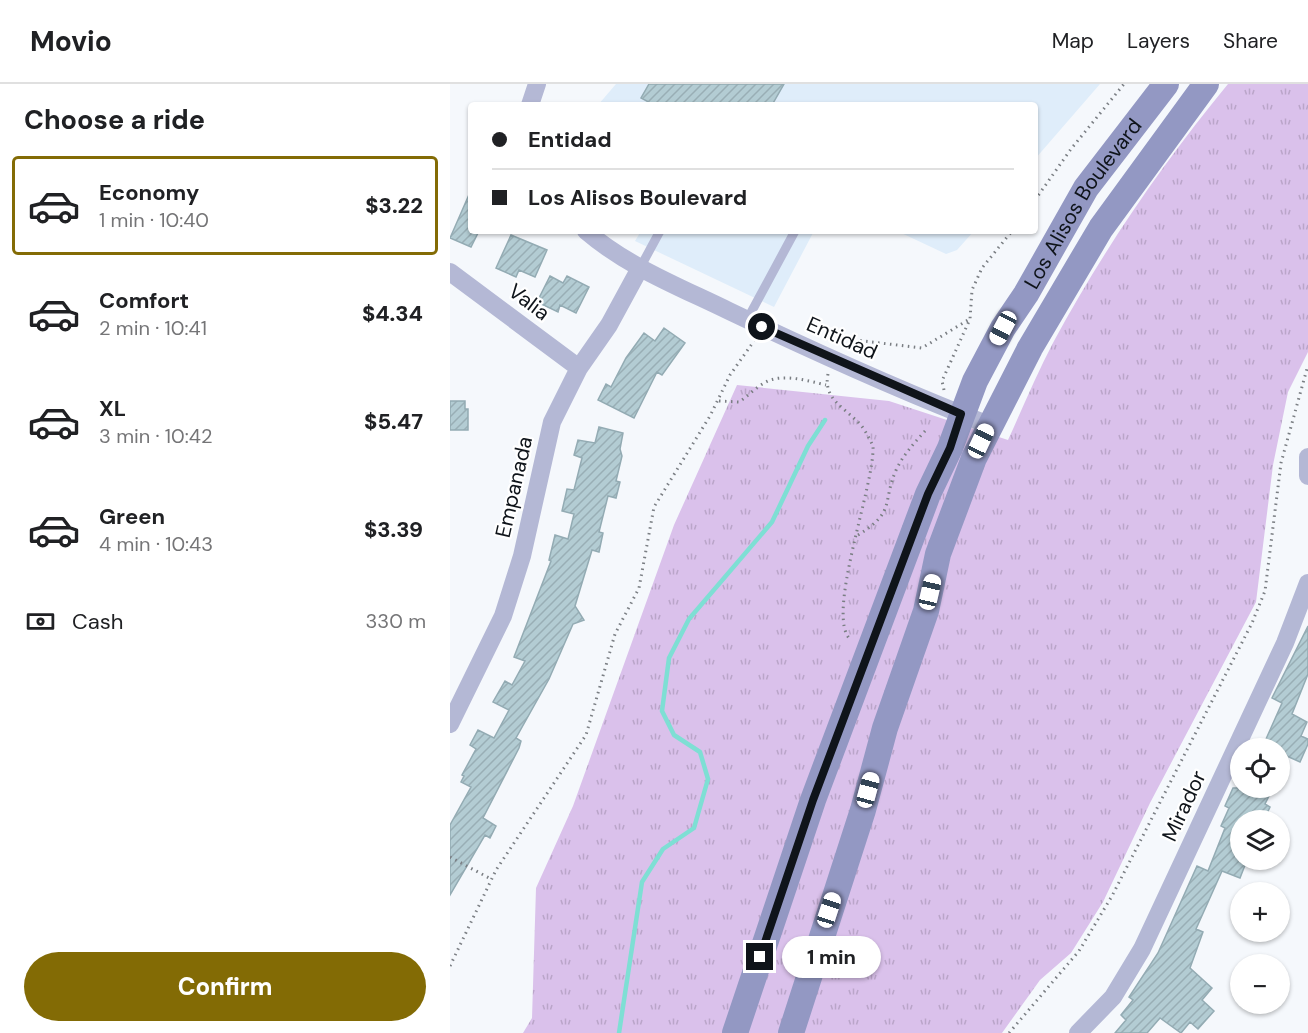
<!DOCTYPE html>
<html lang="en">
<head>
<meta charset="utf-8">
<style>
  body { margin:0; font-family:"DM Sans",sans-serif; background:#f6f6f6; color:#202124; height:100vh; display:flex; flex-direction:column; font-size:22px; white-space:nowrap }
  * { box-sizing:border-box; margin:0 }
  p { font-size:20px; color:#757577 }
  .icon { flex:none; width:33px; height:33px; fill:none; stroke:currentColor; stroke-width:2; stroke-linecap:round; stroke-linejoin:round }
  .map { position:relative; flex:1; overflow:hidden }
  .side { display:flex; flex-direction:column; background:#fff; width:450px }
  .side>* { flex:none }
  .hud { position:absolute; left:18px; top:18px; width:570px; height:132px; border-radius:6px; box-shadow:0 2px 4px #0004; display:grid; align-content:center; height:132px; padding:0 24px; background:#fff }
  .buttons { position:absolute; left:780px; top:654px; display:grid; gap:12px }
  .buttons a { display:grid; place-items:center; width:60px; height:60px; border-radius:50%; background:#fff; box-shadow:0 2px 4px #0004; font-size:30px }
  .end { position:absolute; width:27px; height:27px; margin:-14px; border:8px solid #0f141a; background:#fff; box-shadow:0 0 0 3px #fff }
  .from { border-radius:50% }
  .bubble { position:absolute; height:42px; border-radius:21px; background:#fff; box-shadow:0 2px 4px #0004; font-size:20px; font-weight:800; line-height:42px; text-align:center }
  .car { position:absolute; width:18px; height:36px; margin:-18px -9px; border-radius:8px; box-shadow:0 0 4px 2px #0007; background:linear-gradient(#fff 24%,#345 0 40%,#fff 0 76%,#345 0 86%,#fff 0) }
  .hud b { display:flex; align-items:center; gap:21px; height:57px; font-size:22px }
  .hud b+b { border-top:2px solid #e0e0e0 }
  .hud i { width:15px; height:15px; background:#202124 }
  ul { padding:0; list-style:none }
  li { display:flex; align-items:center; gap:18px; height:99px; margin:0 12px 9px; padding:0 12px; border:3px solid transparent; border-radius:6px }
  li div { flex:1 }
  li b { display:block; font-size:22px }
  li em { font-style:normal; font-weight:800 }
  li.on { border-color:#836b05 }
  li>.icon { width:54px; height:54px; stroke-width:1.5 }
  h2 { padding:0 24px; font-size:27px; line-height:72px }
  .pay { display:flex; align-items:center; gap:15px; height:66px; padding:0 24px; font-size:22px }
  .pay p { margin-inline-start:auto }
  .action { display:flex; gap:12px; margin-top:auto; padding:12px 24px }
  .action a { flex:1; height:69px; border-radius:36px; background:#836b05; color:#fff; font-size:24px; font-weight:800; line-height:69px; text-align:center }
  header { display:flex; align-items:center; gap:36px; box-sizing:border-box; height:84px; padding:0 30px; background:#fff; border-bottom:2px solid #e0e0e0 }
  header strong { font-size:28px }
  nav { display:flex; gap:33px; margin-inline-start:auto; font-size:21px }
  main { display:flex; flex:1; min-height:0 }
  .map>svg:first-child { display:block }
  .built { fill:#dfedfa }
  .grass { fill:url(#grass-tufts) }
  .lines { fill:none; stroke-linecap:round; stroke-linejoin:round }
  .stream { stroke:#7edfd4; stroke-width:4.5 }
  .building { fill:url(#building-hatch); stroke:#93abb3; stroke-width:1.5 }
  .path { stroke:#7a7e83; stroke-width:3; stroke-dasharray:1.5 4.5; stroke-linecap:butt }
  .lane { stroke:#b4b8d5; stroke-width:9 }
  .street { stroke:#b4b8d5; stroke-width:18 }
  .secondary { stroke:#9398c3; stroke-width:26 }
  .route { stroke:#0f141a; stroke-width:8 }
  .labels { text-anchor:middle; stroke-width:4.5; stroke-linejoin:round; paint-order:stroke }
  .street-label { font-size:21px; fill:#0f141a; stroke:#fff }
</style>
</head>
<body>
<header>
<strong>Movio</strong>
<nav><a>Map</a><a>Layers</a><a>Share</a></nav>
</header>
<main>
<section class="side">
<h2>Choose a ride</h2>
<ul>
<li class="on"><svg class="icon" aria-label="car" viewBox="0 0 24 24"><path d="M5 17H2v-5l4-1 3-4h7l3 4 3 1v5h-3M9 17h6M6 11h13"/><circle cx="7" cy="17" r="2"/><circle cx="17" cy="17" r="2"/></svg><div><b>Economy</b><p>1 min · 10:40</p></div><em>$3.22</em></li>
<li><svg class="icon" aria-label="car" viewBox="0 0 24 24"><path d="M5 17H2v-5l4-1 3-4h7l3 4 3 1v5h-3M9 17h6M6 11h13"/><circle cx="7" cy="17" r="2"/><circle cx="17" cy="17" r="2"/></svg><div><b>Comfort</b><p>2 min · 10:41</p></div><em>$4.34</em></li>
<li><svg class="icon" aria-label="car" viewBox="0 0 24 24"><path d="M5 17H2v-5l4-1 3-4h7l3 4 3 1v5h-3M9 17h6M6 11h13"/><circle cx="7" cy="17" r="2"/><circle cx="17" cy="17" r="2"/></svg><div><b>XL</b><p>3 min · 10:42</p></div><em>$5.47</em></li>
<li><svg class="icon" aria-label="car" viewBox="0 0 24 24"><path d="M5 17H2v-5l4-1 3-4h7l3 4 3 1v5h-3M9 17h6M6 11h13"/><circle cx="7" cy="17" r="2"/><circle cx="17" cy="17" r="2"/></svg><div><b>Green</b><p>4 min · 10:43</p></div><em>$3.39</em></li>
</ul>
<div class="pay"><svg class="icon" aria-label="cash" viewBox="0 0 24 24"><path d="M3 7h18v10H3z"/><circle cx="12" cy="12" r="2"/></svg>Cash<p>330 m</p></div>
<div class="action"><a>Confirm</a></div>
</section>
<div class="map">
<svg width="858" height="949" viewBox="0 0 858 949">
  <defs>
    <pattern id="grass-tufts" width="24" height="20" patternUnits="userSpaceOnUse" patternTransform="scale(1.5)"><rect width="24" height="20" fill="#dac1eb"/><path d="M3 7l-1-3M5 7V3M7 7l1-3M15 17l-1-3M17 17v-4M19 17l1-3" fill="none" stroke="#baa5c9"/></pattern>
    <pattern id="building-hatch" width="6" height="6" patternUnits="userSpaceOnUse" patternTransform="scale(1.5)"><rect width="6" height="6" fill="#b3ccd3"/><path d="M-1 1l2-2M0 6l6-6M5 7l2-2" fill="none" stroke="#99aeb5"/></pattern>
  </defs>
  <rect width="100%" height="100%" fill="#f5f8fc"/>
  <path class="built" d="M 166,0 L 650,0 L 585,75 L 585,21 L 148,21 Z
    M 191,147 L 364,147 L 324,223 L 185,157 Z
    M 447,147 L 524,147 L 507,166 L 496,170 Z"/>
  <path class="grass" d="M 778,0 L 858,0 L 858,268 L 838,308 L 823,381 L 806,518 L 700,719 L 653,818 L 621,869 L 590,896 L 552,949 L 73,949 L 82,934 L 86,804 L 123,722 L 224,441 L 287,301 L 439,317 L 558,356 C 573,323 587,289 604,257 C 654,165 712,80 778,0 Z"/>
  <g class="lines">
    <path class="stream" d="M 169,949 L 192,798 L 213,765 L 244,744 L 258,695 L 250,668 L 224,651 L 212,627 L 219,574 L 239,535 L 322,438 L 358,362 L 375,336"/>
  </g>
  <path class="building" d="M 199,0 L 334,0 L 322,21 L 204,21 L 191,14 Z
    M 21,106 L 21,147 L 29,147 L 21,163 L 0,154 Z
    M 61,151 L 97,166 L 85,193 L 69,186 L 66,193 L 46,184 Z
    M 100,192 L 113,199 L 117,192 L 139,203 L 126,229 L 110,221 L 108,228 L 87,218 Z
    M 214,244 L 235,259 L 212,291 L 207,288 L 184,334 L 148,316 L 156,300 L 161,303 L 176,274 L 194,249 L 205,257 Z
    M 0,317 L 15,317 L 15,325 L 18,325 L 18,346 L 0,346 Z
    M 149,343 L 173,349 L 170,365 L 172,372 L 166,397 L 170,398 L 166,414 L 158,412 L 149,448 L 153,449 L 149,468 L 142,466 L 125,522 L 134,536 L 123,540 L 99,595 L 66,654 L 71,657 L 69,664 L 33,734 L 46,742 L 40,754 L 35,751 L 0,811 L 0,741 L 21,703 L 11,698 L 14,692 L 12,691 L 26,665 L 20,661 L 28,646 L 44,654 L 59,626 L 43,618 L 55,597 L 62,601 L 75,577 L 64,573 L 101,477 L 99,476 L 105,451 L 118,455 L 124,430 L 112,427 L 117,405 L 124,406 L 132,374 L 124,371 L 128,356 L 145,359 Z
    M 858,542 L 858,590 L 842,630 L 857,638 L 851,652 L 858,655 L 858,660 L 850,678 L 830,669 L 830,664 L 812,664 L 832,619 L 822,614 Z
    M 783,704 L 823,704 L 815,720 L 820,723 L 814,736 L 790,736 L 790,776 L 797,776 L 790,794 L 772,787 L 746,845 L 753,848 L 740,884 L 762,904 L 752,916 L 764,927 L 748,945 L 740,938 L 731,949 L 710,934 L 697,949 L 665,949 L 676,936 L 671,931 L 683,916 L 679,913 L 708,869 L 747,782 L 758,787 L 775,744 L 771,742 L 779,724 L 775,722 Z"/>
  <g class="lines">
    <path class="path" d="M 585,116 L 621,65 L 674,0
      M 387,259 L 397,255 L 472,264 L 518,236
      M 378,290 C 373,314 393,323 408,338 C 415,345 419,354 423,362 C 425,401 374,534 401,556
      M 494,306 L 492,297 L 520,235 L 522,206 L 532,184 L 562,147
      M 269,317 L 289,318 C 298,312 306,303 316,298 C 332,289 359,297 376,301
      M 408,451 C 447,427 431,419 447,384 C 454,370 465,358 476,346
      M 0,773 L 41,795
      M 0,882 L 46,786 L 136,651 L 165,550 L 189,504 L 204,423 L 260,332 L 280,291 L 304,257
      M 559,949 L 629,867 L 662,812 L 802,539 L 815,507 L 831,379 L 858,281"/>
    <path class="lane" d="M 190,184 L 210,147
      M 297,236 L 345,147"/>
    <path class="street" d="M 80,21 L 87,0
      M 136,147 C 178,183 230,203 279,227 C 365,268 451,307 539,341
      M 0,188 L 129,284
      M 858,373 L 858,392
      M 0,640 L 53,532 L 72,472 L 102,338 L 129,284 L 159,241 L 190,184
      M 628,949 L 663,913 L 692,865 L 835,559 L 858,499"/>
    <g class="secondary">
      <path id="s1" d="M 285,949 L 363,716 L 478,410 L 500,364 L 525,297 L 553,244 L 576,210 L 636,104 L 716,0"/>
      <path d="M 341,949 L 413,726 L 435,644 L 476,527 L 488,470 L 524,374 L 580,264 L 651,144 L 756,0"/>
    </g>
  </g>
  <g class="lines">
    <path class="route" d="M 310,873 L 363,716 L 478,410 L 500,364 L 511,330 L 312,243"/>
  </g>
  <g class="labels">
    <g class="street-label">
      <text dy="7" stroke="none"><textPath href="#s1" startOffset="903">Los Alisos Boulevard</textPath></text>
      <text transform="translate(79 218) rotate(37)" y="7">Valia</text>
      <text transform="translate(392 254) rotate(24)" y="7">Entidad</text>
      <text transform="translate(64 403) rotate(-77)" y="7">Empanada</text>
      <text transform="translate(734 722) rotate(-65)" y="7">Mirador</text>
    </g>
  </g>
</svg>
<div class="buttons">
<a><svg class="icon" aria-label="locate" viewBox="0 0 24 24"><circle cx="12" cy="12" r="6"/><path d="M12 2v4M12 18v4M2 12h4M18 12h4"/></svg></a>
<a><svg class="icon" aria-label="layers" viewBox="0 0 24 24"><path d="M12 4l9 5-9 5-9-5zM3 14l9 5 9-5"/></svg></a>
<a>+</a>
<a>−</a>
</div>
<i class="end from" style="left:312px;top:243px"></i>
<i class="end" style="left:310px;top:873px"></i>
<div class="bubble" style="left:332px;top:852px;width:99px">1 min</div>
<i class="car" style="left:553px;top:244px;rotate:208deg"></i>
<i class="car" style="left:531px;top:357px;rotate:25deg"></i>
<i class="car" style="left:480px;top:508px;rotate:13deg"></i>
<i class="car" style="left:418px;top:706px;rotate:15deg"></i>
<i class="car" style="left:379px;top:826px;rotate:18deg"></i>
<div class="hud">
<b><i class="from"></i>Entidad</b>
<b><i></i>Los Alisos Boulevard</b>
</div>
</div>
</main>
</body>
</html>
